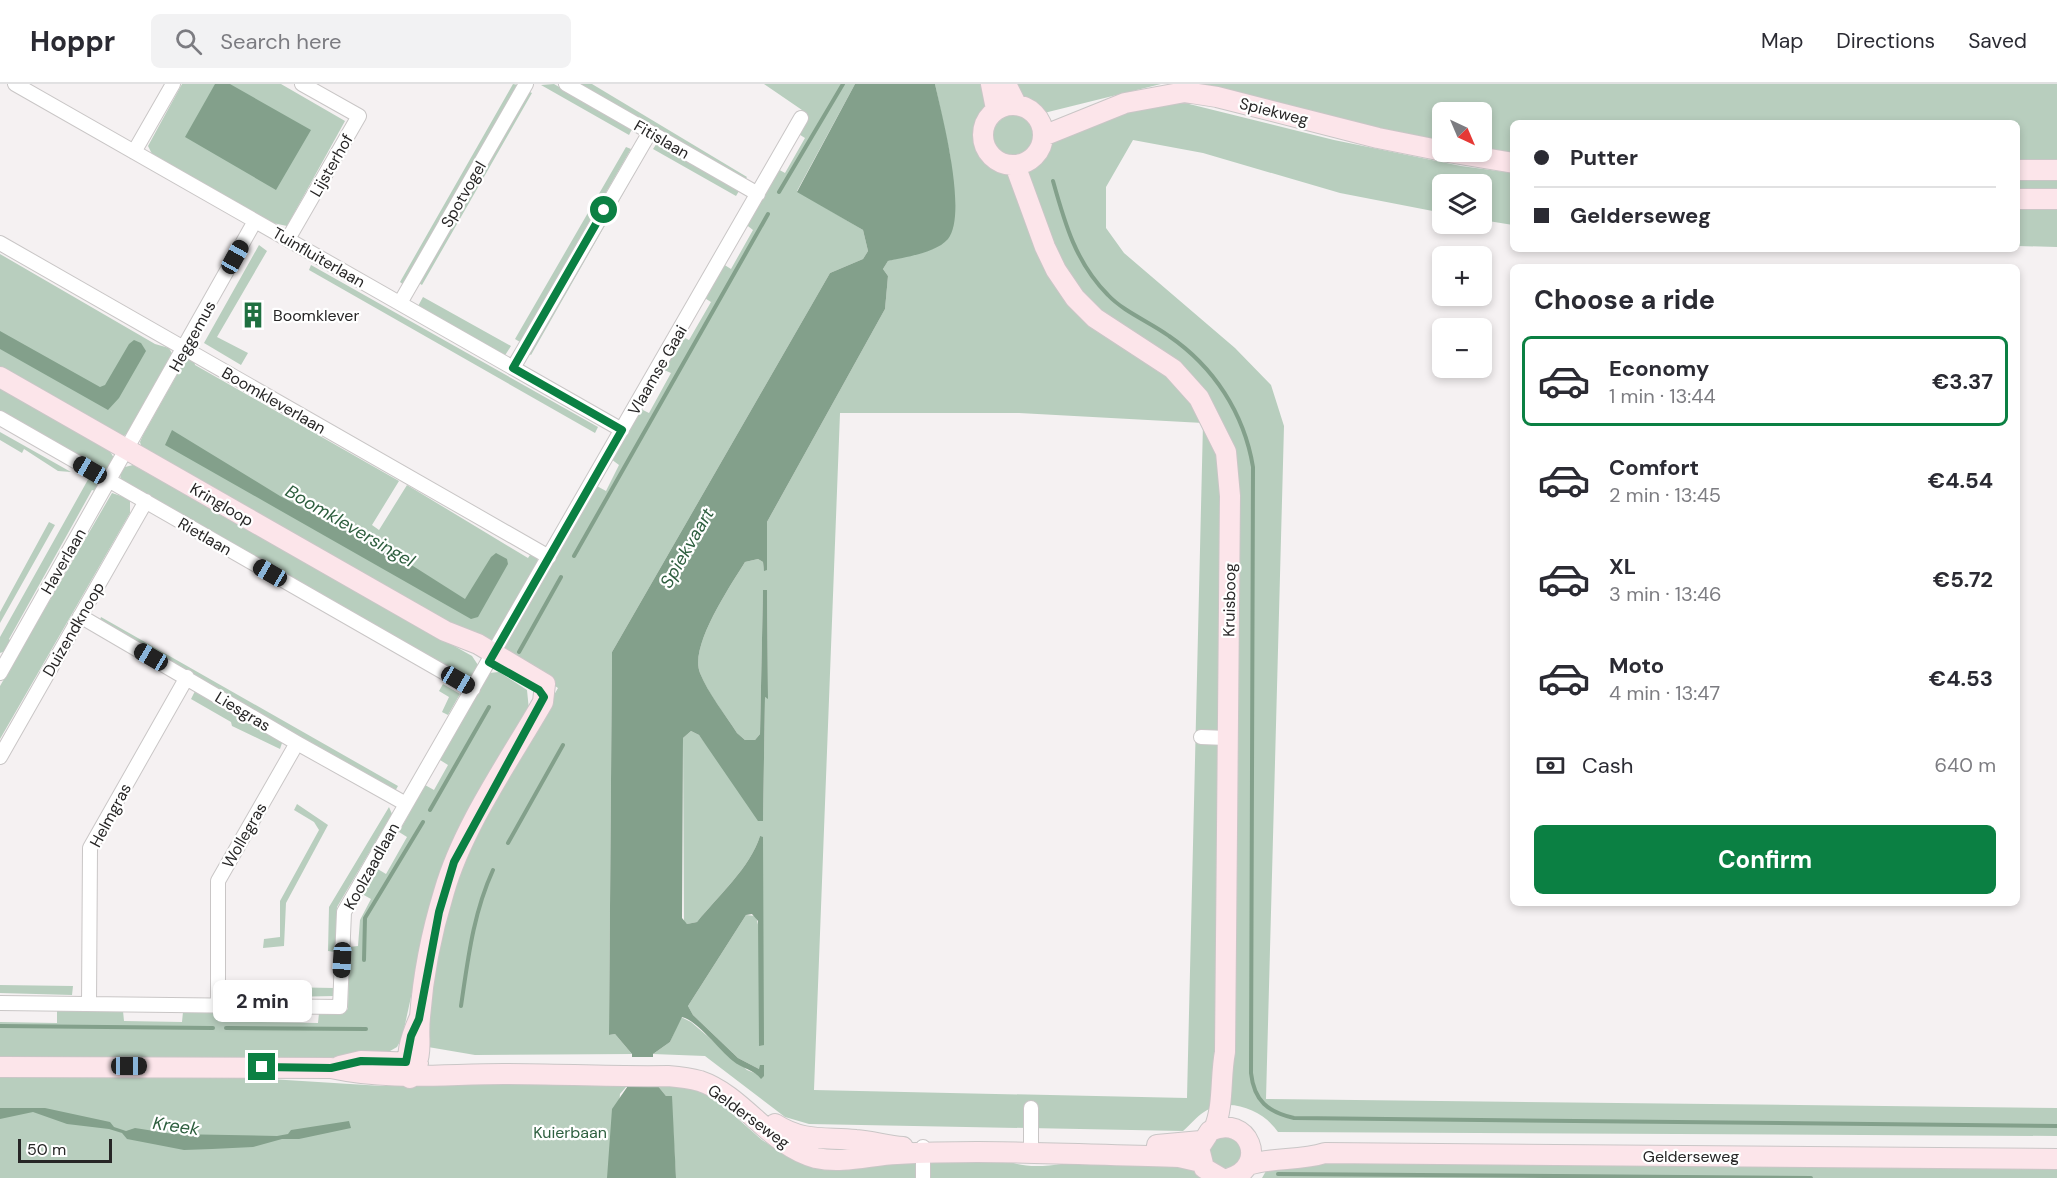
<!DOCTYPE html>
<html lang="en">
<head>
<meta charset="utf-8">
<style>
  body { margin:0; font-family:"DM Sans",sans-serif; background:#f2f2f3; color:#2b2b33; height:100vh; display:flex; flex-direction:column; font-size:22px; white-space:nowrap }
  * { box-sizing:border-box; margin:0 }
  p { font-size:20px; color:#7c7c81 }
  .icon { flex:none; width:33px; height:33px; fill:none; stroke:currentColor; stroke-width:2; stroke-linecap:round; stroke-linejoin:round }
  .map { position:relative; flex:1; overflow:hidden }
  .side { position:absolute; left:1510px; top:180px; width:510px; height:642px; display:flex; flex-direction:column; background:#fff; border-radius:9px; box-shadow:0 3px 9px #0003 }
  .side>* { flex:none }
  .top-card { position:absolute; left:1510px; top:36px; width:510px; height:132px; border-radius:9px; box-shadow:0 3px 9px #0003; display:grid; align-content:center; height:132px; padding:0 24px; background:#fff }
  .needle { width:39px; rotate:136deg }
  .fabs { position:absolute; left:1432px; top:18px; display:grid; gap:12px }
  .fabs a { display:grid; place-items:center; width:60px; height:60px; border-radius:9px; background:#fff; box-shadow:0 3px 9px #0003; font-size:30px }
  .scale { position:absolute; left:18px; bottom:15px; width:94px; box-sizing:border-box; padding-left:6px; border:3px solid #272626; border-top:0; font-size:16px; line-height:21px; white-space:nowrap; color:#272626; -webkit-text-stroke:4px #fff; paint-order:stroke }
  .end { position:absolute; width:27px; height:27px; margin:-14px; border:8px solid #0b8043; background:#fff; box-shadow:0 0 0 3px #fff }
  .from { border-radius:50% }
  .bubble { position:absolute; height:42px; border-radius:9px; background:#fff; box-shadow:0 3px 9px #0003; font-size:20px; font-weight:700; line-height:42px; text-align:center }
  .car { position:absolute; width:18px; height:36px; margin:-18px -9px; border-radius:8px; box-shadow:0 0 4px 2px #0007; background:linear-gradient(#222 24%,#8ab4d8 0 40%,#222 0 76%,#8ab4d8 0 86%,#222 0) }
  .top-card b { display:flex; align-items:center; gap:21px; height:57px; font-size:22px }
  .top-card b+b { border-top:2px solid #e1e1e2 }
  .top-card i { width:15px; height:15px; background:#2b2b33 }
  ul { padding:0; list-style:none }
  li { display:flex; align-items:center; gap:18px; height:90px; margin:0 12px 9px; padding:0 12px; border:3px solid transparent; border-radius:9px }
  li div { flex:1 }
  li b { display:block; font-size:22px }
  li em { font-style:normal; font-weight:700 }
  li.on { border-color:#0b8043 }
  li>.icon { width:54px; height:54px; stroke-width:1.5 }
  h2 { padding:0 24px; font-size:27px; line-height:72px }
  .pay { display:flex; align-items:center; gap:15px; height:66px; padding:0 24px; font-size:22px }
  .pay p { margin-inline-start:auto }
  .cta { display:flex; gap:12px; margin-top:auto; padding:12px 24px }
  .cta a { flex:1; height:69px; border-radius:9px; background:#0b8043; color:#fff; font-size:24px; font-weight:700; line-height:69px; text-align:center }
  header { display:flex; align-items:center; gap:36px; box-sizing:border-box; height:84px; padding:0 30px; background:#fff; border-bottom:2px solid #e1e1e2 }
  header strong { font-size:28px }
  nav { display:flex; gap:33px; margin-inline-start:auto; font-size:21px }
  .search { width:420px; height:54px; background:#f2f2f3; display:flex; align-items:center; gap:15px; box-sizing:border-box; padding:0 21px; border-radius:9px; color:#7c7c81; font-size:22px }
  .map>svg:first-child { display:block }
  .green { fill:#b8cebe; fill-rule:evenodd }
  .water { fill:#83a08b }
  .pier { fill:#f5f1f2 }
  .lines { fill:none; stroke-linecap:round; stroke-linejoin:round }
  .stream { stroke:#83a08b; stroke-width:4 }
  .street-casing { stroke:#c9c6c6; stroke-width:16 }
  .secondary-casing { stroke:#c9c6c6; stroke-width:22 }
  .street { stroke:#fff; stroke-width:14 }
  .secondary { stroke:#fce5ea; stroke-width:20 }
  .route { stroke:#0b8043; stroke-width:8 }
  .labels { text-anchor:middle; stroke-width:4.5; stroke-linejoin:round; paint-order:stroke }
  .street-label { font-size:16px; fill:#272626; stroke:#fff }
  .poi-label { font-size:16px; fill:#272626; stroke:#fff; text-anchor:start }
  .park-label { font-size:16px; fill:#2f6040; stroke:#fff }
  .water-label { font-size:18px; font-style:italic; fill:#2d5e3e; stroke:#fff }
</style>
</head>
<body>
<header>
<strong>Hoppr</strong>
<div class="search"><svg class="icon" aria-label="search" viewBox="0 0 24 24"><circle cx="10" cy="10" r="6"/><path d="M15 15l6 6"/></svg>Search here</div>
<nav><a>Map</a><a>Directions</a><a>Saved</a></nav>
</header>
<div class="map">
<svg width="2057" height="1094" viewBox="0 0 2057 1094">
  <rect width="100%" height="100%" fill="#f5f1f2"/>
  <path class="green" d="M 182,0 L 281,0 L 345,37 L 287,142 L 273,139 L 233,116 L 231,118 L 152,70 L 148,62 Z
    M 513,0 L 518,1 L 404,201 L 400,198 Z
    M 554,0 L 632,45 L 629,51 L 541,1 Z
    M 574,0 L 592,0 L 747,93 L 744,97 Z
    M 764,0 L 855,0 L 797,107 L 863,146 L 868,167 L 863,175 L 830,189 L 612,568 L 609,951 L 615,950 L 632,970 L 475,971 L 428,963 L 428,916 L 442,836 L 473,752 L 558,604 L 504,567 L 505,562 L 595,401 L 606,407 L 619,381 L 611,375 L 639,324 L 649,329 L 671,289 L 662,285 L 681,252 L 689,256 L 711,218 L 703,213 L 723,180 L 731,185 L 753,146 L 744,139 L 776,84 L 785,89 L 805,54 L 797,49 L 806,33 L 802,26 Z
    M 935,0 L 985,0 L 989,22 L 977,52 C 985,77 999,88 1025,89 L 1035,80 L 1048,56 L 1133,24 L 1181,18 L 1334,56 L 1461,82 L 1513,89 L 1513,141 L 1482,136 L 1482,100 L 1443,100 L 1443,129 L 1340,109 L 1203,69 L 1133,56 L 1106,103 L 1106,144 L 1124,169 L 1235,264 L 1271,301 L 1284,342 L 1266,1015 L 2057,1024 L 2057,1052 L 1278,1048 C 1263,1026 1229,1012 1204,1028 C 1196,1033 1190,1041 1183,1047 L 809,1040 L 785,1033 L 705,972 L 653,970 L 670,958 L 681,933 L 691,938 L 747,986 L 757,990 L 759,985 L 738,974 L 693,931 L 688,922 L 746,831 L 756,832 L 759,845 L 760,752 C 750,784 718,812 697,838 L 687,840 L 684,838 L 683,654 L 691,647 L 699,651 L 763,736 L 765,613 L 768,614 L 767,507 L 763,507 L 760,650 L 755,656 L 745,656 L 737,649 C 725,630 708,610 700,589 C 689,562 731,501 745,478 L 758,475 L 763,478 L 764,486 L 767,486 L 767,438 L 885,225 L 888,192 L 883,185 L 888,177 L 933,164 L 955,120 L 950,71 ZM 840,329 L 1019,329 L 1203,339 L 1187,1014 L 814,1006 Z
    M 1009,0 L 1161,0 L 1044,29 L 1020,16 Z
    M 1194,0 L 2057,0 L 2057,75 L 2018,75 L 2018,39 L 1514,39 L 1513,69 L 1482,64 L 1482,28 L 1443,28 L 1443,57 L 1337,36 Z
    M 526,6 L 532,9 L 422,201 L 417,198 Z
    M993 52a21 21 0 1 1 42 0a21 21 0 1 1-42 0Z
    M 657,59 L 739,107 L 736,112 L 653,65 Z
    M 626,63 L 631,65 L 520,258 L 515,255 Z
    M 639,71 L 644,73 L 531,271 L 528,269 Z
    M 2018,89 L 2057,90 L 2057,107 L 2018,107 Z
    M 2018,125 L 2057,125 L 2057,163 L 2018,162 Z
    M 259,161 L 267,167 L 217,253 L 248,269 L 241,281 L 204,259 Z
    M 0,170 L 155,260 L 169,264 L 174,273 L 131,347 L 122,353 L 0,286 Z
    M 311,181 L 598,343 L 595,349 L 309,186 Z
    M 423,213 L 511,262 L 504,273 L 417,224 Z
    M 189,275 L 194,276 L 195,281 L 399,397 L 372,441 L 379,446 L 407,401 L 528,474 L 532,468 L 537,472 L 538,481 L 492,559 L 470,553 L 142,365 L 140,358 L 143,351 L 183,280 Z
    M 0,303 L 108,364 L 114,374 L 113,381 L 106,385 L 97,385 L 0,330 Z
    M 0,348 L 71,388 L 58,387 L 24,365 L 22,369 L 0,356 Z
    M 133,381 L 472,572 L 478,581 L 477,589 L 469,595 L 462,593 L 121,397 L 120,390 L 125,383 Z
    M 90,392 L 96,395 L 98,408 L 92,406 L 9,555 L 12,558 L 8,566 L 0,569 L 0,553 Z
    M 112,409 L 130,415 L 130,429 L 0,655 L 0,602 Z
    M 49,438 L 55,441 L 0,539 L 0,528 Z
    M 101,533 L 398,702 L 394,709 L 99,539 Z
    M 499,588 L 527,606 L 529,626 L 434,808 L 402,954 L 397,963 L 383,971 L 285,976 L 0,973 L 0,938 L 57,939 L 57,926 L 123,927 L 124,937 L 182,938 L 183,928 L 259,928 L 260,938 L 318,939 L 319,929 L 342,929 L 348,925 L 349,863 L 358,862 L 360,836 L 371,815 L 362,810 L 376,784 L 386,790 L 407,753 L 399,748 L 425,701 L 434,706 L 448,681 L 440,676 L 483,598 L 489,589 Z
    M 443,600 L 460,610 L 448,631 L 442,628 L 449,613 L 439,607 Z
    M 196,605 L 283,656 L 280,665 L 232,642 L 231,638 L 191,615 Z
    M 297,720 L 328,741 L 286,819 L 284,862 L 263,864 L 264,855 L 280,853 L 280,817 L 319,746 L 314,738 L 294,726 Z
    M 389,723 L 392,730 L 337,823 L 335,868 L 328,867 L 329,823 Z
    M 0,901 L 73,902 L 72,911 L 0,909 Z
    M 232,902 L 334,904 L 334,912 L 236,914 Z
    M 0,990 L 221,992 L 382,1002 L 425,1002 L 452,994 L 632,996 L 620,1010 L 612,1094 L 0,1094 Z
    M 653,996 L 695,997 L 762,1056 L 784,1070 L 1007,1077 C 1036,1088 1061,1078 1090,1077 C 1124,1075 1159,1078 1193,1079 L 1201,1094 L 676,1094 L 671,1012 L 666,1012 Z
    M1209 1068a16 16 0 1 1 32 0a16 16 0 1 1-32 0Z
    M 1321,1075 L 2057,1082 L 2057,1094 L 1262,1094 L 1270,1080 Z"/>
  <path class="water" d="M 215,0 L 230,0 L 311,46 L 276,106 L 185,53 Z
    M 855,0 L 935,0 C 942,32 968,129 948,155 C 936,169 905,173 888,177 L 883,185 L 888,192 L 885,225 L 767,438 L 767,486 L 764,487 L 763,478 L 758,475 L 745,478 C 731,501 689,562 700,589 C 708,609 725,630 737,649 L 745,656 L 755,656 L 760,650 L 763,506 L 767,506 L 768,615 L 765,613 L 763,737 L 758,737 L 699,651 L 691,647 L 683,654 L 682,834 L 687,840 L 697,838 C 718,812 750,784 760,752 L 763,753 L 764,961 L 759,962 L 758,837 L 752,830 L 746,831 L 688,922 L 693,931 L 738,974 L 759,985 L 760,981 L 764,981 L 764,992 L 761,995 C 755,986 741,984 733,977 C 719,966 698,937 682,933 L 670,958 L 653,970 L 653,996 L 666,1012 L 672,1012 L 676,1094 L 607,1094 L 612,1025 L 632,996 L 632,970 L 615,950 L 609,951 L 612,568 L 830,189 L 863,175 L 868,167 L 863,146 L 797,108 Z
    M 0,247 L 100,303 L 105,301 L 129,260 L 134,256 L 141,259 L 146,267 L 119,314 L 108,326 L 0,265 Z
    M 172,346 L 280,412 L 413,482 L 465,515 L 491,473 L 496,469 L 507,475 L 508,480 L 478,533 L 471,535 L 165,361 Z
    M 0,1024 L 45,1024 L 110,1038 L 114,1043 L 126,1047 L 135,1044 L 173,1050 L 277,1052 L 288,1050 L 291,1046 L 349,1037 L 351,1044 L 299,1055 L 282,1055 L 253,1063 L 212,1065 L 184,1066 L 127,1055 L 122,1049 L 109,1045 L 67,1040 L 33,1028 L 0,1035 Z"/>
  <path class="pier" d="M 629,973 L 656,973 L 656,995 L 629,994 Z"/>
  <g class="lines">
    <path class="stream" d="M 1053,97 C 1065,140 1076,179 1108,211 C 1124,228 1150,238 1169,252 C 1214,283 1244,329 1253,383 L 1251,989 C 1254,1017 1268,1028 1294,1034 L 2057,1042
      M 779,108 L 843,0
      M 574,472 L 768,130
      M 519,568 L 561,493
      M 430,726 L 489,623
      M 508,759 L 563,661
      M 364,876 L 365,834 L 423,738
      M 461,922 C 468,875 473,830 493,786
      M 0,942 L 213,944
      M 226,944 L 366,945
      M 1278,1090 L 1811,1094"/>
    <g class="street-casing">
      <path id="street" d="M 15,0 L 622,346
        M 566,0 L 758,110
        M 134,68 L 173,0
        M 288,155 L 359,32 L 302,0
        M 0,159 L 549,473
        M 400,219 L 526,0
        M 513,284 L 650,48
        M 0,334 L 473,605
        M 80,532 L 297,659 L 406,720
        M 0,589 L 255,137
        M 1201,653 L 1227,654
        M 0,673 L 146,417
        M 0,919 L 340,923 L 344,828 L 801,34
        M 89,920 L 90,764 L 187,593
        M 218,922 L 218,797 L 297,659
        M 1031,1070 L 1031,1024
        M 923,1094 L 923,1063"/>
    </g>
    <g class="secondary-casing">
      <path id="secondary" d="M 991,0 L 996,25
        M 1006,0 L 1016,20
        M983 51a30 30 0 1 1 60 0a30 30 0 1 1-60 0Z
        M 1043,52 L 1125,19 L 1185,8 L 1217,13 L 1378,54 L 1443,67
        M 1448,68 L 1514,79
        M 1015,81 L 1045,163 L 1056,186 L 1075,214 L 1095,234 L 1173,285 L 1199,314 L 1226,368 L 1230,412 L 1225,968 C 1220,993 1224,1022 1214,1045
        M 2018,86 L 2057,86
        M 2018,115 L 2057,115
        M 0,293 L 445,547 L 478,560 L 545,600 L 543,618 C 509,677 463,742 444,808 C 432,847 423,892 420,933 C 417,960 425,966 410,994 C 405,972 410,955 419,935
        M 340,982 L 361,977 L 418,979
        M 0,983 L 331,984 C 391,997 444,990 504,990 C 559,990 613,993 668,992 C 679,993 689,994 700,997 C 744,1012 770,1062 816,1074 C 843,1080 871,1071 897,1070 C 991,1065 1086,1071 1179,1073 L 1201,1078
        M 775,1040 C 803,1058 824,1053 856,1056 C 872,1057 887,1062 903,1063
        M 1157,1061 L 1201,1057
        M 1248,1081 C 1273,1073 1300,1077 1325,1069 L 2057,1075
        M 1221,1094 L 1204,1084 L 1199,1064 L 1210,1047 C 1249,1029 1269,1082 1230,1094"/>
    </g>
    <use href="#street" class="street"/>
    <use href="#secondary" class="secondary"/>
  </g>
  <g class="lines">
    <path class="route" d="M 262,983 L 331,984 L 361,977 L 406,978 L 411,952 L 419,935 L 439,828 L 454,778 L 544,613 L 539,606 L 489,578 L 622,346 L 513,284 L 604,126"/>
  </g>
  <defs>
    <g id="building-bare" transform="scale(2.07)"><path d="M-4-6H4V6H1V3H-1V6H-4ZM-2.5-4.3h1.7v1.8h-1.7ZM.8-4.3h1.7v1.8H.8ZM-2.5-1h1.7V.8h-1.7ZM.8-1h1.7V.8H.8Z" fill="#1f7041" stroke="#fff" stroke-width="2.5" paint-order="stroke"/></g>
  </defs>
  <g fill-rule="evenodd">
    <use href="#building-bare" x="253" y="231"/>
  </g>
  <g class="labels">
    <g class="street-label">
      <text transform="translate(1274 27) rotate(14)" y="6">Spiekweg</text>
      <text transform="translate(662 55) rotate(30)" y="6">Fitislaan</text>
      <text transform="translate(331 81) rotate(-60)" y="6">Lijsterhof</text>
      <text transform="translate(463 110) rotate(-60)" y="6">Spotvogel</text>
      <text transform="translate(319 173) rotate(30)" y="6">Tuinfluiterlaan</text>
      <text transform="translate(192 252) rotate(-61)" y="6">Heggemus</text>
      <text transform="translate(657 286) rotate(-60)" y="6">Vlaamse Gaai</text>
      <text transform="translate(274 316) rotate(30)" y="6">Boomkleverlaan</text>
      <text transform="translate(222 420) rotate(30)" y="6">Kringloop</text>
      <text transform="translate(205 452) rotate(30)" y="6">Rietlaan</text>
      <text transform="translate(63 477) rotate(-60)" y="6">Haverlaan</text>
      <text transform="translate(1229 516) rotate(-89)" y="6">Kruisboog</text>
      <text transform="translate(73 545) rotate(-60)" y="6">Duizendknoop</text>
      <text transform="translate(243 627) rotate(31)" y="6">Liesgras</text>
      <text transform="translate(110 731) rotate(-62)" y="6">Helmgras</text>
      <text transform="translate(244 751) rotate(-60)" y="6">Wollegras</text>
      <text transform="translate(371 782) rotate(-61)" y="6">Koolzaadlaan</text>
      <text transform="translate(749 1032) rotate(36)" y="6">Gelderseweg</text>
      <text x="1691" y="1078">Gelderseweg</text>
    </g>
    <g class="poi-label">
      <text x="273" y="237">Boomklever</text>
    </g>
    <g class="park-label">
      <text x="570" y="1054">Kuierbaan</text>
    </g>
    <g class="water-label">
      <text transform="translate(350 442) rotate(30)" y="6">Boomkleversingel</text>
      <text transform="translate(687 464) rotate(-60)" y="6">Spiekvaart</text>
      <text transform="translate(176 1042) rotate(8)" y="6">Kreek</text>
    </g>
  </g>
</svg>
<div class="fabs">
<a><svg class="needle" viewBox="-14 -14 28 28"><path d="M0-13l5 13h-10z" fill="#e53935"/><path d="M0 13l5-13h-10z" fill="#7c7c81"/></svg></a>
<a><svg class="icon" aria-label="layers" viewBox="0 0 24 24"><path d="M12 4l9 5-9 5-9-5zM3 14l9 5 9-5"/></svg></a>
<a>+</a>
<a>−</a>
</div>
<div class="scale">50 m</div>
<i class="end from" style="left:604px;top:126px"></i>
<i class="end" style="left:262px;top:983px"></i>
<div class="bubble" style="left:213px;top:896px;width:99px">2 min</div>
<i class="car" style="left:235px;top:173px;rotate:29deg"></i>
<i class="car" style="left:90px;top:386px;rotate:300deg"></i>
<i class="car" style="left:270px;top:489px;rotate:300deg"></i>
<i class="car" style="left:151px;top:573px;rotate:300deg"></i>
<i class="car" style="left:458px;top:596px;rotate:120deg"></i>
<i class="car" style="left:342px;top:876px;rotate:183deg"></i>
<i class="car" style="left:129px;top:982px;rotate:90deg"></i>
<div class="top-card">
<b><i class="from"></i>Putter</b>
<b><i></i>Gelderseweg</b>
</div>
<section class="side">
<h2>Choose a ride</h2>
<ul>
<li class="on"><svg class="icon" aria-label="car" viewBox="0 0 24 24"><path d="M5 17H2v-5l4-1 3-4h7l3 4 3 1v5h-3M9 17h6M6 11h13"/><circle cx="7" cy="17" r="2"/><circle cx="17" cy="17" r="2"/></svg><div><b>Economy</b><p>1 min · 13:44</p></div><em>€3.37</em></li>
<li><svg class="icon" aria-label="car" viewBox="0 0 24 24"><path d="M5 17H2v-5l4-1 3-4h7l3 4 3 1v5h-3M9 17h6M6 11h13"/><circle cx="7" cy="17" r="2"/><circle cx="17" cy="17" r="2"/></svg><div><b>Comfort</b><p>2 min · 13:45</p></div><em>€4.54</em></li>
<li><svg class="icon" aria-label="car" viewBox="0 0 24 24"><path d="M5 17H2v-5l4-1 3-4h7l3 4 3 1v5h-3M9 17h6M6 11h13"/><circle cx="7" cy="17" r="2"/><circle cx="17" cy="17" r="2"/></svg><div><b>XL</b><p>3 min · 13:46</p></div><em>€5.72</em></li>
<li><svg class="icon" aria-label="car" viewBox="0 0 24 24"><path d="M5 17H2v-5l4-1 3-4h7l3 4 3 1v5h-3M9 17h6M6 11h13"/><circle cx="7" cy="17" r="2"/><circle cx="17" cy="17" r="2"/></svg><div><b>Moto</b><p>4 min · 13:47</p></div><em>€4.53</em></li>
</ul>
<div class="pay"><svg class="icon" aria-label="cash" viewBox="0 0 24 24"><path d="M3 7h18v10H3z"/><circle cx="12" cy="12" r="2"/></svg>Cash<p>640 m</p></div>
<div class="cta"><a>Confirm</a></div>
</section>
</div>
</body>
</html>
